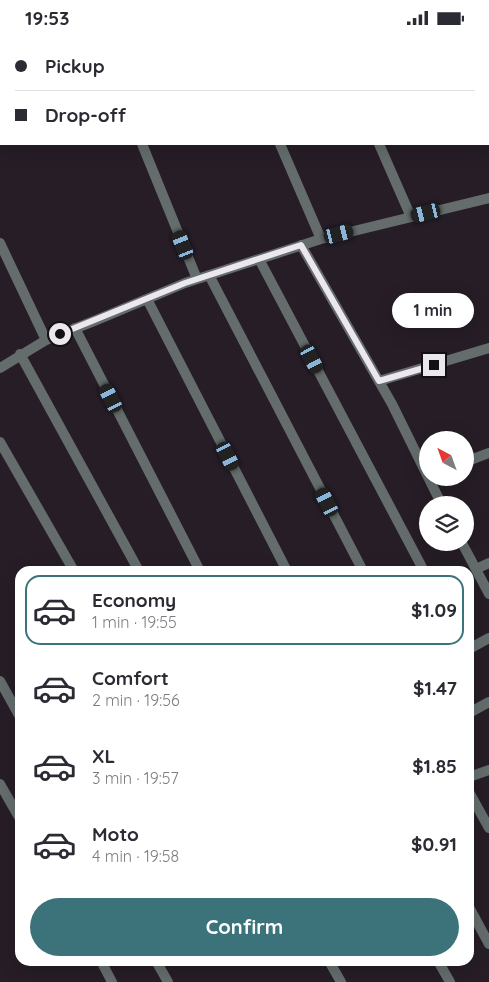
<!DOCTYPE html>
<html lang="en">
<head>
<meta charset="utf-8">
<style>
  body { margin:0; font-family:Quicksand,sans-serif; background:#f7f7f7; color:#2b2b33; height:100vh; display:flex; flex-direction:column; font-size:19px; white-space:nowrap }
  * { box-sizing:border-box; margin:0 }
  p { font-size:16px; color:#7c7c81 }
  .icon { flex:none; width:28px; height:28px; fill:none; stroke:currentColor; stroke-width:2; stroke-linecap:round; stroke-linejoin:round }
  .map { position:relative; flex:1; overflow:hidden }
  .side { position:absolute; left:15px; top:531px; width:459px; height:400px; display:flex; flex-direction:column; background:#fff; border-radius:15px; box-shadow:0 5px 20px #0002 }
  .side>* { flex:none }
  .top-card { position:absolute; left:0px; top:0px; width:490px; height:110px; box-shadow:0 5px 20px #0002; display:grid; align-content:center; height:110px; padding:0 15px; background:#fff }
  .needle { width:32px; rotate:319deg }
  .buttons { position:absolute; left:419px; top:396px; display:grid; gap:10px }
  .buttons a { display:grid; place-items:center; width:55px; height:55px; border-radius:50%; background:#fff; box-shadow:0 5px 20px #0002; font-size:25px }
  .end { position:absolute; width:22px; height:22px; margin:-11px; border:6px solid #ece7ee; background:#111; box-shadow:0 0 0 2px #111 }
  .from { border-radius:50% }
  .bubble { position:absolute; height:35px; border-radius:18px; background:#fff; box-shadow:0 5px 20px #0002; font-size:16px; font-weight:800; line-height:35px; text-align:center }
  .car { position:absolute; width:15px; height:30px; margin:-15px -8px; border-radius:6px; box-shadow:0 0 4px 1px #0007; background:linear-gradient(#222 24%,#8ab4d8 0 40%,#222 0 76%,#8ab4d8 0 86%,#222 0) }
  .top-card b { display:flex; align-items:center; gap:18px; height:48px; font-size:19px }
  .top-card b+b { border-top:1px solid #e1e1e2 }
  .top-card i { width:12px; height:12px; background:#2b2b33 }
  ul { padding:9px 0 0; list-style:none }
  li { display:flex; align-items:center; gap:15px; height:70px; margin:0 10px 8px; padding:0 5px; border:2px solid transparent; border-radius:15px }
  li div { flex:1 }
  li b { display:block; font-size:19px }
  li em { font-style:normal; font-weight:800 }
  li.selected { border-color:#3c737b }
  li>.icon { width:45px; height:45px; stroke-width:1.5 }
  .primary-button { display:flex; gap:10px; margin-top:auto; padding:10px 15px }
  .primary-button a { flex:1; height:58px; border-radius:30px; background:#3c737b; color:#fff; font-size:20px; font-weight:800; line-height:58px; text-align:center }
  .status { display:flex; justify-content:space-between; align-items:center; height:35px; padding:0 25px; background:#fff; direction:ltr }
  .status svg { height:14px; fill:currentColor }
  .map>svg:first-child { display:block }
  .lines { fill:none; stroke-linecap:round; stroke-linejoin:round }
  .street { stroke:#646c6c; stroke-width:10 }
  .route { stroke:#ece7ee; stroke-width:6 }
</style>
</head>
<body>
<div class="status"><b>19:53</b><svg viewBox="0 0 49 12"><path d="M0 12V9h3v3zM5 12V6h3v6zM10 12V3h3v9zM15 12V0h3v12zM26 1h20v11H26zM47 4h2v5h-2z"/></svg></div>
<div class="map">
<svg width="489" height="947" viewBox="0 0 489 947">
  <rect width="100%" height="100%" fill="#261d27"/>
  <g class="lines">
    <path class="street" d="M 95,0 L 96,1
      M 233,0 L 234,1
      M 331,0 L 332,1
      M 464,0 L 465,1
      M 489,60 L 489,61
      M 142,109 L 197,244
      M 280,109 L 321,204
      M 379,109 L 411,182
      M 0,208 L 46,305
      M 301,210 L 392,369 L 428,442
      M 259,224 L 424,536
      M 209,240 L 363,536
      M 147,264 L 287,536
      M 75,293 L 200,536
      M 20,319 L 139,536
      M 0,333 L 46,305 L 99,284 L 185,248 L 321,204 L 489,163
      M 379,346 L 489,313
      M 0,407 L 74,536
      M 465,427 L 489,418
      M 428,442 L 442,470
      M 462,508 L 489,559
      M 476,534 L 489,528
      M 469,614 L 489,603
      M 0,646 L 20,682
      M 469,678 L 489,667
      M 469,742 L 489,735
      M 0,749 L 20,784
      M 469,757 L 489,793
      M 469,872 L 489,909
      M 101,926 L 112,947
      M 156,926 L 168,947
      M 329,926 L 341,947
      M 438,926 L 450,947"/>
  </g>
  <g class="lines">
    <path class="route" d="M 60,299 L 185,248 L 301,210 L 379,346 L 434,330"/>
  </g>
</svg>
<div class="buttons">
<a><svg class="needle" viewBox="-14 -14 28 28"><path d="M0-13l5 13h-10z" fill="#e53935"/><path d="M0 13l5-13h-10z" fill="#7c7c81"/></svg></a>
<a><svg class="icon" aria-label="layers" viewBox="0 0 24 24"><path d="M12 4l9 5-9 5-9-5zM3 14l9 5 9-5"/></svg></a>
</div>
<i class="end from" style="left:60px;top:299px"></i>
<i class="end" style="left:434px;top:330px"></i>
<div class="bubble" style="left:392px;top:258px;width:82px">1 min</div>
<i class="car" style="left:426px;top:178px;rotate:256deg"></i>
<i class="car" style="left:339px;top:199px;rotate:76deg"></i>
<i class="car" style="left:183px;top:210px;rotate:338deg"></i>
<i class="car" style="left:312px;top:324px;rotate:152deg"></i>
<i class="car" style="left:111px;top:363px;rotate:333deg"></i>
<i class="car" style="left:228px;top:421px;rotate:153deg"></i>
<i class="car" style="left:327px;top:467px;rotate:333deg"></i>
<div class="top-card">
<b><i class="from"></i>Pickup</b>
<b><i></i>Drop-off</b>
</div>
<section class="side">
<ul>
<li class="selected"><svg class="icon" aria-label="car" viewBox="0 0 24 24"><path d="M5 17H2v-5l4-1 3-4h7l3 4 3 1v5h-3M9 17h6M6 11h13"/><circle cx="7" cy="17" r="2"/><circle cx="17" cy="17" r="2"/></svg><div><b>Economy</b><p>1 min · 19:55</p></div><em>$1.09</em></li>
<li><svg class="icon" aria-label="car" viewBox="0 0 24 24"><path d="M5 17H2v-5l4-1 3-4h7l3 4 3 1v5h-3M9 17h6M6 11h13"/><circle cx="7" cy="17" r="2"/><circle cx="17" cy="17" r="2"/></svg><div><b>Comfort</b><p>2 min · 19:56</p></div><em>$1.47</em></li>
<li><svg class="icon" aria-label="car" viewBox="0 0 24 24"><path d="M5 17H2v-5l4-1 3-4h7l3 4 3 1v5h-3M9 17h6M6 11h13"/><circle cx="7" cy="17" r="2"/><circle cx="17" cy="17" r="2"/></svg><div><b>XL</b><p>3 min · 19:57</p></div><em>$1.85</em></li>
<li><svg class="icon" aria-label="car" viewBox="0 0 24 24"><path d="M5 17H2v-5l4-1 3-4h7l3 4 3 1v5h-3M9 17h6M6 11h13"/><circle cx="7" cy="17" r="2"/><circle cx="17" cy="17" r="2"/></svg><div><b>Moto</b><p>4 min · 19:58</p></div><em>$0.91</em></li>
</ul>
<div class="primary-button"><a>Confirm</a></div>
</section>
</div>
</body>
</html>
